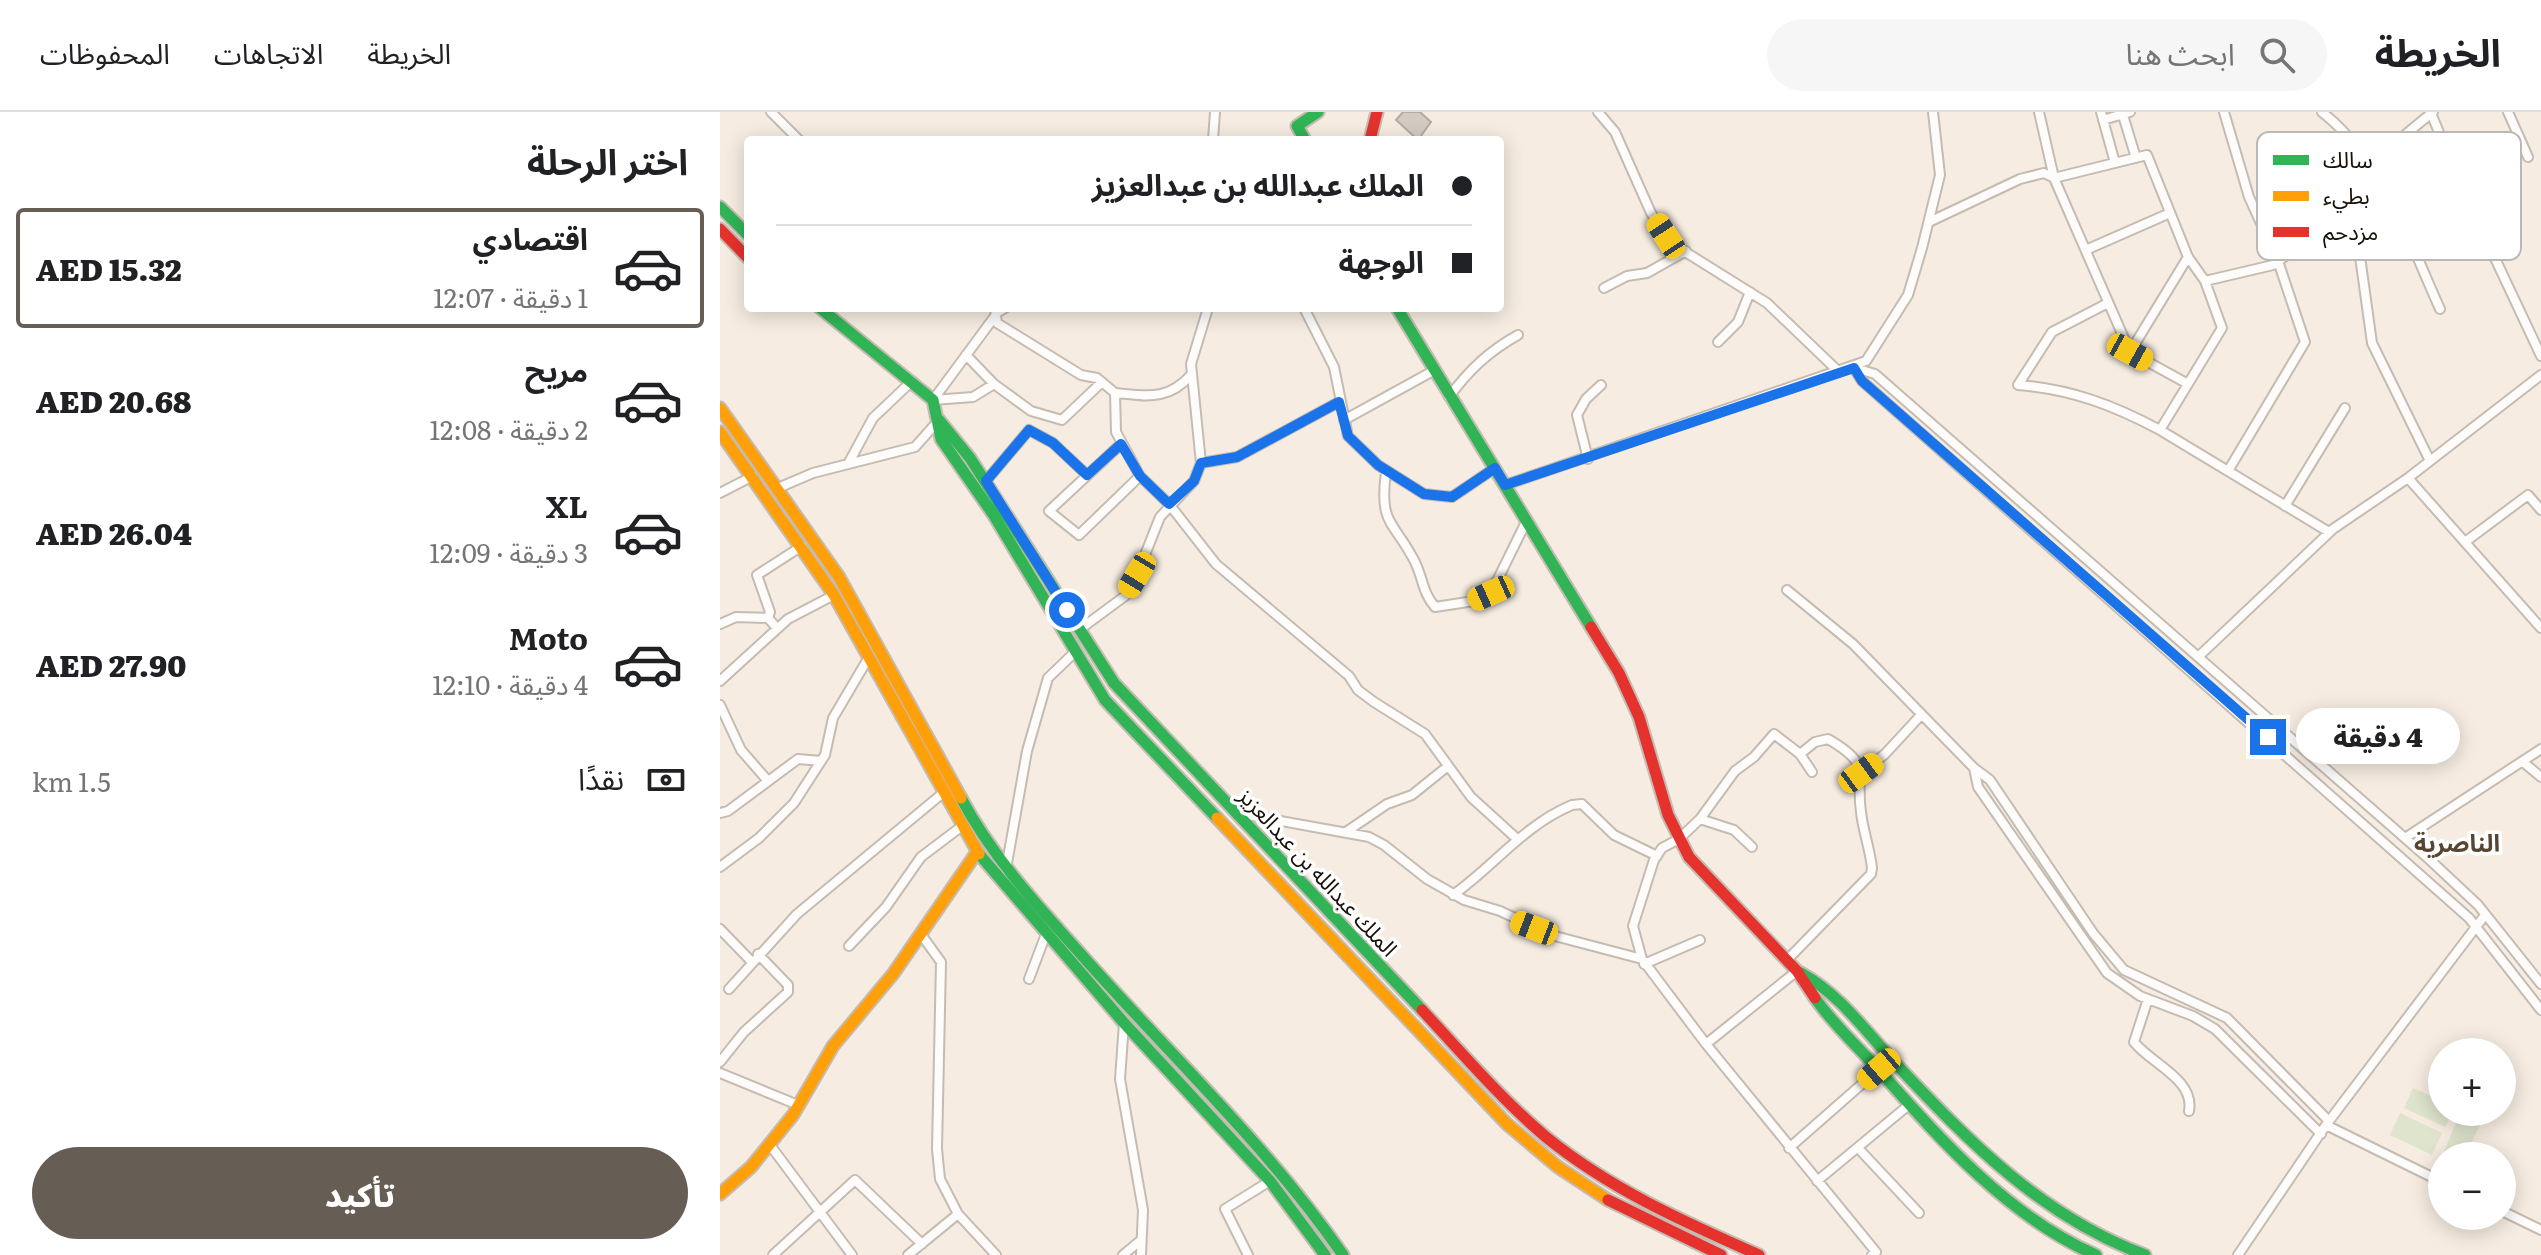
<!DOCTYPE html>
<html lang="ar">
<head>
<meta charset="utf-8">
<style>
  body { margin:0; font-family:Literata,"Noto Sans Arabic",serif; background:#f6f6f6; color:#202124; direction:rtl; height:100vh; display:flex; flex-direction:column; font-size:30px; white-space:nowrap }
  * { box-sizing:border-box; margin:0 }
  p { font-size:26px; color:#757577 }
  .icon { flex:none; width:44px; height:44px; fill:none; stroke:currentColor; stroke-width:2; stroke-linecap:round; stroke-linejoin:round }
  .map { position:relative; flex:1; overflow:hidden; direction:ltr }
  .details { display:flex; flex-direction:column; background:#fff; width:720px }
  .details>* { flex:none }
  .banner { position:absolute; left:24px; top:24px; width:760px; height:176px; border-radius:8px; box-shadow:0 4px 20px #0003; direction:rtl; display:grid; align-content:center; height:176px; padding:0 32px; background:#fff }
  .buttons { position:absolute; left:1708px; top:926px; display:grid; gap:16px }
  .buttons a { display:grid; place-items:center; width:88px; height:88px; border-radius:50%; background:#fff; box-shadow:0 4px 20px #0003; font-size:40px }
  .end { position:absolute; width:36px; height:36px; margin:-18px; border:10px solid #1a73e8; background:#fff; box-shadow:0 0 0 4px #fff }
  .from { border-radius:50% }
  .bubble { position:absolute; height:56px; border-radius:28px; background:#fff; box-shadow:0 4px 20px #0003; font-size:26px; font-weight:800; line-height:56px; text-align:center; direction:rtl }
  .car { position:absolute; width:24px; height:48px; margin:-24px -12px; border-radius:10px; box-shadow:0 0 6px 2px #0007; background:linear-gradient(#f5c518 24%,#345 0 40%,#f5c518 0 76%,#345 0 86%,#f5c518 0) }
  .banner b { display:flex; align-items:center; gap:28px; height:76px; font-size:30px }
  .banner b+b { border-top:2px solid #e0e0e0 }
  .banner i { width:20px; height:20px; background:#202124 }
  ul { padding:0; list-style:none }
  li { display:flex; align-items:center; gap:24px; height:120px; margin:0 16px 12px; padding:0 16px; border:4px solid transparent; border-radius:8px }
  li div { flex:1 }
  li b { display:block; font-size:30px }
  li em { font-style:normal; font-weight:800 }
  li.selected { border-color:#665e55 }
  li>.icon { width:72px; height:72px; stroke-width:1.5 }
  h2 { padding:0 32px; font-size:36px; line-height:96px }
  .pay { display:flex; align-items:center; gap:20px; height:88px; padding:0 32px; font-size:30px }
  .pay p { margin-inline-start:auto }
  .button { display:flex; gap:16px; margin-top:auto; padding:16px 32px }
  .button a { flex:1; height:92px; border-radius:48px; background:#665e55; color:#fff; font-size:32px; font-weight:800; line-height:92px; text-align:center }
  header { display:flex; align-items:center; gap:48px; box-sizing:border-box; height:112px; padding:0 40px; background:#fff; border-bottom:2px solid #e0e0e0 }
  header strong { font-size:38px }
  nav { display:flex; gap:44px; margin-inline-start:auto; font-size:28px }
  .search { width:560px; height:72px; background:#f6f6f6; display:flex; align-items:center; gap:20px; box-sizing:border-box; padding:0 28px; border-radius:44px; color:#757577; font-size:30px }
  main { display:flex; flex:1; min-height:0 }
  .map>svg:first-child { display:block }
  .green { fill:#dfe4cc }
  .building { fill:#d4cbc3; stroke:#b3aaa2; stroke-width:2 }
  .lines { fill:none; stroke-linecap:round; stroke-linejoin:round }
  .street-casing { stroke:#c4bcb2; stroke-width:12 }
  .fast-casing { stroke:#c4bcb2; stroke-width:15 }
  .slow-casing { stroke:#c4bcb2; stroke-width:15 }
  .jam-casing { stroke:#c4bcb2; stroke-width:15 }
  .street { stroke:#fefcfa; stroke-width:8 }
  .fast { stroke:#30b455; stroke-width:11 }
  .slow { stroke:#ff9f0a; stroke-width:11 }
  .jam { stroke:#e5322d; stroke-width:11 }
  .route { stroke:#1a73e8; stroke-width:10 }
  .labels { text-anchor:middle; stroke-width:7; stroke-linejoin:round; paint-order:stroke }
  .street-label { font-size:22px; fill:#181109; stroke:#fff }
  .neighbourhood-label { font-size:24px; font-weight:bold; fill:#574632; stroke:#fff }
  .key { fill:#fff; stroke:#bab8b5; stroke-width:2 }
  .key-label { font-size:22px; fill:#181109 }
</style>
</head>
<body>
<header>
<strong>الخريطة</strong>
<div class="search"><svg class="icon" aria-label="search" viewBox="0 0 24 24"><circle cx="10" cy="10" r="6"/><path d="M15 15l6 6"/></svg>ابحث هنا</div>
<nav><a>الخريطة</a><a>الاتجاهات</a><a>المحفوظات</a></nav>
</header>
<main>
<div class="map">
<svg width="1821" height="1143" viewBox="0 0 1821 1143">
  <rect width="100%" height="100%" fill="#f6ece1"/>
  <path class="green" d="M 1693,976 L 1722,989 L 1722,1000 L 1732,1000 L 1725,1015 L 1684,996 Z
    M 1680,1001 L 1722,1021 L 1712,1043 L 1670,1023 Z
    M 1739,1003 L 1760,1013 L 1745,1044 L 1722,1045 Z"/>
  <path class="building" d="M 683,0 L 700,0 L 711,10 L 698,28 L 676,8 Z"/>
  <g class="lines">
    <g class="street-casing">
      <path id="street" d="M 51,0 L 79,28
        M 878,0 L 895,20 L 931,101 L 946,124 L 959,136 L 1047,191 L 1118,259
        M 1319,0 L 1334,66
        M 1381,0 L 1395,51
        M 1402,0 L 1416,46
        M 1504,0 L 1529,85 L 1558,149 L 1585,230 L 1508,359
        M 1602,0 C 1664,49 1688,127 1720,197
        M 1788,0 L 1808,45
        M 1711,1 L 1741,74 L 1821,244
        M 1383,8 L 1410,0
        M 493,28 L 495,0
        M 1209,110 L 1300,67 L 1324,61 L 1334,66
        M 1368,137 L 1450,101
        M 884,176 L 907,164 L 927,161 L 966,139
        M 1388,191 L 1332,220 L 1298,273 C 1351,277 1393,293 1440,318
        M 275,196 L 277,211 L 361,263 L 377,266 L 395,281
        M 584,196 L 614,255 L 628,324 L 658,353 L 704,382 L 732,385 L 775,356
        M 998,230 L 1018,210 L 1030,180
        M 1410,240 L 1468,145
        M 246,243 L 274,272
        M 1134,256 L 1142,269 L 1749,806 L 1821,898
        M 1135,256 L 1155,262 L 1710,748 L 1758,793 L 1821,872
        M 472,262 C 448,289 428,284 395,281 L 396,320 L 420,364 L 449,392 L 496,452 L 629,564 L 638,578 L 654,590 L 705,622 L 751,685 L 796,726
        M 1468,272 L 1410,240 L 1334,66 L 1427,43 L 1468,145 L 1485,169
        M 729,285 C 749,258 769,239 798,223
        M 213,288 L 253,285 L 274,272 L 311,299 L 342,308 L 382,270
        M 213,288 L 278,200 L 285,196
        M 624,308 L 713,259
        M 401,332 L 329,399 L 359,423 L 420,364
        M 868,347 L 857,303 L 866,287 L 881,273
        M 1710,349 L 1652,231 L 1633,94 C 1641,56 1683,24 1713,0
        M 481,351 L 517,345 L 619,290
        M 128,352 L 153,306 L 192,269
        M 666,360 C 659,413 673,408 694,448 C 703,465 702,480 715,495 L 754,489 L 771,481 L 806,410
        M 1688,366 L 1821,516
        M 266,369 L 309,318 L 333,331 L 367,363
        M 785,373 L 1146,249 L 1188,183 L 1202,136 L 1220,63 L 1213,0
        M 58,376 L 93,361 L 195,335 L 218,309
        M 0,381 L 33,364
        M 1565,394 L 1625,296
        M 1609,420 L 1440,318 L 1502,216 L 1485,169 L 1553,153 L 1575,137 L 1637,74
        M 1745,430 L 1808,383 L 1821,398
        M 1067,478 L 1133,532 L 1254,656
        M 48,506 L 50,500 L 37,463 L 82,434
        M 0,512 L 16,505 L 48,506 L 57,516
        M 359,518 L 405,484 L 417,463 L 440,405 L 474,369 L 481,351 L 471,252 L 488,196
        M 1478,545 L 1613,417 L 1688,366 L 1821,263
        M 0,569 L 68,507 L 114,483
        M 0,593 L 21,638 L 48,669
        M 1803,650 L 1821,665
        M 1141,661 L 1165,642 L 1201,603
        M 0,701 L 8,699 L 78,647 L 101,649
        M 517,701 L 649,725 L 664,733 L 707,767 L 744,788 L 780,799 L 831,823 L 922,847 L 986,932 L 1077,859
        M 980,707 L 1014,718 L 1032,735
        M 626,720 L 667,692 L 692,683 L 728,654
        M 1685,726 L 1821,637
        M 0,755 L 39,726 L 74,691 L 105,643 L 113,606 L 149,545
        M 286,757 L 307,639 L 328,566 L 355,540
        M 733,783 C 774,754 804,713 852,693 L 862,692 L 894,723 L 937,744
        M 0,817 L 32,850
        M 129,834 L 166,795 L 201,745 L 242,714
        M 922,847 L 913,814 L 934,748 L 942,736 L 959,727 L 980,707 L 1015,659 L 1034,645 L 1054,622 L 1080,642 L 1092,660
        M 1067,848 L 1151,762 L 1152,756 C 1150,737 1143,719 1141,700 C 1135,659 1153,653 1108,627 L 1095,630 L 1080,642
        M 924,852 L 980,828
        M 309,867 L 326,822
        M 9,877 L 77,802 L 223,681
        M 1428,887 L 1414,930 C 1430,951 1475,967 1469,999
        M 404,911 L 400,967 L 423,1098 L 421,1143
        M 986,932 L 1156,1140 L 1152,1143
        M 0,950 L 24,920 L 68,880 L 68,873 L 38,842
        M 0,961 L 78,993
        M 1606,1013 L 1722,1070
        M 1601,1022 L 1495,917 L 1473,904 L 1420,884 L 1387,861 L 1258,675 L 1254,656 L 1270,668 L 1373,821 L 1404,858 L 1507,906 L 1609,1009
        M 50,1033 L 132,1143
        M 1069,1036 L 1159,957
        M 1138,1036 L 1199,1101
        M 1097,1069 L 1190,992
        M 1782,1099 L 1821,1118
        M 238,1102 L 276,1143
        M 53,1143 L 135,1068 L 202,1132
        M 188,1143 L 238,1102 L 220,1067 L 217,1037 L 221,850 L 200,821
        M 403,1143 L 421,1128
        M 528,1143 L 505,1097 L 550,1069
        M 1518,1143 L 1606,1013 L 1765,803"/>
    </g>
    <g class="fast-casing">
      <path id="fast" d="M 585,28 L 577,14 L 598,0
        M 0,95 L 28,123
        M 100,196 L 213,288 L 221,327 L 273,402 L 385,588 L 497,706
        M 677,196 L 871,515
        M 219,308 L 250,346 L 394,571 L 702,898
        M 241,686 C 272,744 315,791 359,840 C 448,941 546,1032 623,1143
        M 259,742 L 404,911 L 550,1069 L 605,1143
        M 1081,861 C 1122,884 1145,919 1177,953 C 1250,1031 1323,1105 1425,1143
        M 1095,886 C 1112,911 1136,933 1157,956 C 1220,1027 1287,1104 1376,1143"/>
    </g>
    <g class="slow-casing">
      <path id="slow" d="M 0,296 L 119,465 L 241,686
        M 0,320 L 114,483 L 259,742
        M 497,706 L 787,1012 L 838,1055 L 888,1088
        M 0,1082 L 31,1055 L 73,1003 L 113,934 L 173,862 L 257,740"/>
    </g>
    <g class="jam-casing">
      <path id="jam" d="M 650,28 L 657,0
        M 0,117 L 28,146
        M 871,515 L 899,561 L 919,605 L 948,703 L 969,745 L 1077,859 L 1095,886
        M 702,898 C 742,941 781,987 826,1025 C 890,1077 964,1110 1039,1143
        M 888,1088 L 1001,1143"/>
    </g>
    <use href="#street" class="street"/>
    <use href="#fast" class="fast"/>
    <use href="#slow" class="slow"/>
    <use href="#jam" class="jam"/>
  </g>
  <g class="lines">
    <path class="route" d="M 347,498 L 266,369 L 309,318 L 333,331 L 367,363 L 401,332 L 420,364 L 449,392 L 474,369 L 481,351 L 517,345 L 619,290 L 628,324 L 658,353 L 704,382 L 732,385 L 775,356 L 785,373 L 1134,256 L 1142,269 L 1548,625"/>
  </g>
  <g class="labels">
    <g class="street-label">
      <text transform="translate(598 760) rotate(47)" y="8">الملك عبدالله بن عبدالعزيز</text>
    </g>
    <g class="neighbourhood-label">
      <text x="1737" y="740">الناصرية</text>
    </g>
  </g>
  <rect x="1537" y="20" width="264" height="128" rx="12" class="key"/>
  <rect x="1553" y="43" width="36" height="10" fill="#30b455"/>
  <rect x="1553" y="79" width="36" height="10" fill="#ff9f0a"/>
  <rect x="1553" y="115" width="36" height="10" fill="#e5322d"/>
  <g class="key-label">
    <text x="1603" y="56">سالك</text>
    <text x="1603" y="92">بطيء</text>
    <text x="1603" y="128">مزدحم</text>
  </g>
</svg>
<div class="buttons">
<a>+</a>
<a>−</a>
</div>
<i class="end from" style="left:347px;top:498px"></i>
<i class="end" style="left:1548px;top:625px"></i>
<div class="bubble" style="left:1576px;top:596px;width:164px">4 دقيقة</div>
<i class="car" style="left:946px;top:124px;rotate:327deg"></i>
<i class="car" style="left:1410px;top:240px;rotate:119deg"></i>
<i class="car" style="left:417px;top:463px;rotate:211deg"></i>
<i class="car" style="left:771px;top:481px;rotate:246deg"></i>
<i class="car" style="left:1141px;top:661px;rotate:54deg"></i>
<i class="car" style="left:814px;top:816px;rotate:291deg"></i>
<i class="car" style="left:1159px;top:957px;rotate:229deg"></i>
<div class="banner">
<b><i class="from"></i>الملك عبدالله بن عبدالعزيز</b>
<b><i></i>الوجهة</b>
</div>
</div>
<section class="details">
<h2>اختر الرحلة</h2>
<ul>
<li class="selected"><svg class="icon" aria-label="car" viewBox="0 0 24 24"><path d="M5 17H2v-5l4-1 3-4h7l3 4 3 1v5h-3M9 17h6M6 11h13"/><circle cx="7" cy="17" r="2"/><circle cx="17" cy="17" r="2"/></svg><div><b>اقتصادي</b><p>1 دقيقة · 12:07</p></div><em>AED 15.32</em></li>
<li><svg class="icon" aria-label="car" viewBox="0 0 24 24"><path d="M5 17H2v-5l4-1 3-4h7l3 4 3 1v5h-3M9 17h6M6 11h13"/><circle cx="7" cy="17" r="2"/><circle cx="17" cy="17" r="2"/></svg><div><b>مريح</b><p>2 دقيقة · 12:08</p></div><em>AED 20.68</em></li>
<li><svg class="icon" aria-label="car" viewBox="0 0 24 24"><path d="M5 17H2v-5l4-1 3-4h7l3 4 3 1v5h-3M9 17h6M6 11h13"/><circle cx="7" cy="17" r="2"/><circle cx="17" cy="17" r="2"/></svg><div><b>XL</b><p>3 دقيقة · 12:09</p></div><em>AED 26.04</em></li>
<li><svg class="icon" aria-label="car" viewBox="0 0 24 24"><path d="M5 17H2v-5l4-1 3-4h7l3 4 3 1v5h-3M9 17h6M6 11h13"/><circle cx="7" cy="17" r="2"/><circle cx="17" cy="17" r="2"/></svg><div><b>Moto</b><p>4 دقيقة · 12:10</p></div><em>AED 27.90</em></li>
</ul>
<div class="pay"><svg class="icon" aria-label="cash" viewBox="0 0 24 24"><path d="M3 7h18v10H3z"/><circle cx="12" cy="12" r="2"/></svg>نقدًا<p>1.5 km</p></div>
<div class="button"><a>تأكيد</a></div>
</section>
</main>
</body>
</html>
